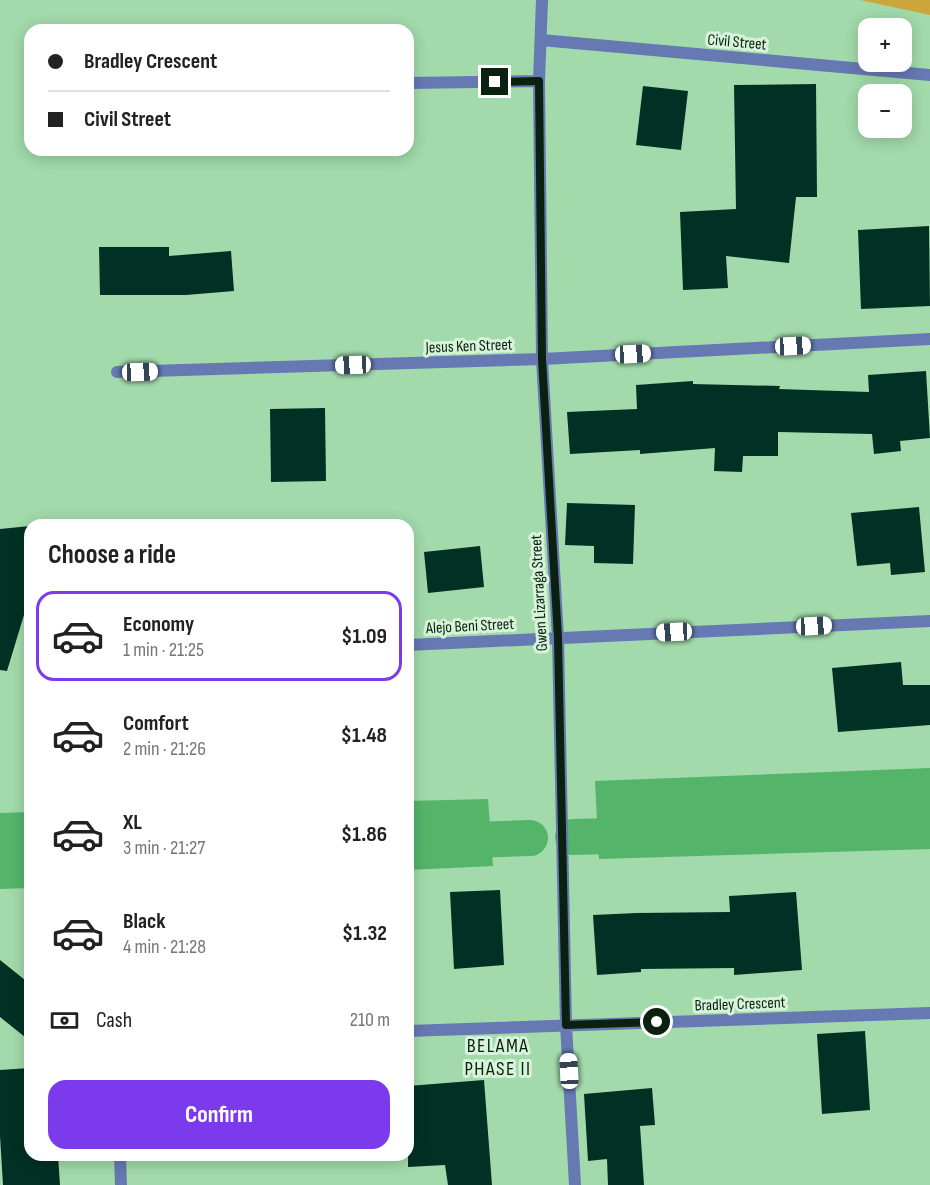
<!DOCTYPE html>
<html lang="en">
<head>
<meta charset="utf-8">
<style>
  body { margin:0; font-family:"Sofia Sans Condensed",sans-serif; background:#f6f6f6; color:#222; height:100vh; display:flex; flex-direction:column; font-size:22px; white-space:nowrap }
  * { box-sizing:border-box; margin:0 }
  p { font-size:20px; color:#767676 }
  .icon { flex:none; width:33px; height:33px; fill:none; stroke:currentColor; stroke-width:2; stroke-linecap:round; stroke-linejoin:round }
  .map { position:relative; flex:1; overflow:hidden }
  .sheet { position:absolute; left:24px; top:519px; width:390px; height:642px; display:flex; flex-direction:column; background:#fff; border-radius:18px; box-shadow:0 3px 15px #0003 }
  .sheet>* { flex:none }
  .guide { position:absolute; left:24px; top:24px; width:390px; height:132px; border-radius:18px; box-shadow:0 3px 15px #0003; display:grid; align-content:center; height:132px; padding:0 24px; background:#fff }
  .fabs { position:absolute; left:858px; top:18px; display:grid; gap:12px }
  .fabs a { display:grid; place-items:center; width:54px; height:54px; border-radius:12px; background:#fff; box-shadow:0 3px 15px #0003; font-size:30px }
  .end { position:absolute; width:27px; height:27px; margin:-14px; border:8px solid #0b2110; background:#fff; box-shadow:0 0 0 3px #fff }
  .from { border-radius:50% }
  .car { position:absolute; width:18px; height:36px; margin:-18px -9px; border-radius:8px; box-shadow:0 0 4px 2px #0007; background:linear-gradient(#fff 24%,#345 0 40%,#fff 0 76%,#345 0 86%,#fff 0) }
  .guide b { display:flex; align-items:center; gap:21px; height:57px; font-size:22px }
  .guide b+b { border-top:2px solid #e0e0e0 }
  .guide i { width:15px; height:15px; background:#222 }
  ul { padding:0; list-style:none }
  li { display:flex; align-items:center; gap:18px; height:90px; margin:0 12px 9px; padding:0 12px; border:3px solid transparent; border-radius:18px }
  li div { flex:1 }
  li b { display:block; font-size:22px }
  li em { font-style:normal; font-weight:700 }
  li.on { border-color:#7c3aed }
  li>.icon { width:54px; height:54px; stroke-width:1.5 }
  h2 { padding:0 24px; font-size:27px; line-height:72px }
  .pay { display:flex; align-items:center; gap:15px; height:66px; padding:0 24px; font-size:22px }
  .pay p { margin-inline-start:auto }
  .action { display:flex; gap:12px; margin-top:auto; padding:12px 24px }
  .action a { flex:1; height:69px; border-radius:18px; background:#7c3aed; color:#fff; font-size:24px; font-weight:700; line-height:69px; text-align:center }
  .map>svg:first-child { display:block }
  .green { fill:#cba63b }
  .water { fill:#54b56a }
  .lines { fill:none; stroke-linecap:round; stroke-linejoin:round }
  .canal { stroke:#54b56a; stroke-width:36 }
  .building { fill:#003124 }
  .minor { stroke:#6679b2; stroke-width:12 }
  .route { stroke:#0b2110; stroke-width:8 }
  .labels { text-anchor:middle; stroke-width:6; stroke-linejoin:round; paint-order:stroke }
  .street-label { font-size:16px; fill:#0b2110; stroke:#d7f3da }
  .quarter-label { font-size:20px; letter-spacing:1.5px; fill:#0b2110; stroke:#d7f3da }
</style>
</head>
<body>
<div class="map">
<svg width="930" height="1185" viewBox="0 0 930 1185">
  <rect width="100%" height="100%" fill="#a2daab"/>
  <path class="green" d="M 860,0 L 930,0 L 930,15 Z"/>
  <path class="water" d="M 930,768 L 930,849 L 599,859 L 595,781 Z
    M 488,799 L 493,866 L 408,870 L 408,801 Z
    M 30,812 L 30,888 L 0,889 L 0,813 Z"/>
  <g class="lines">
    <path class="canal" d="M 573,837 L 648,835
      M 408,842 L 530,838"/>
  </g>
  <path class="building" d="M 816,84 L 817,197 L 796,197 L 789,263 L 726,256 L 728,288 L 683,290 L 680,212 L 736,209 L 734,85 Z
    M 643,86 L 688,91 L 681,150 L 636,145 Z
    M 929,226 L 930,306 L 861,309 L 858,230 Z
    M 99,247 L 169,247 L 169,256 L 231,251 L 234,291 L 186,295 L 100,295 Z
    M 926,371 L 930,438 L 900,441 L 901,451 L 874,454 L 872,434 L 778,432 L 778,456 L 743,456 L 742,472 L 714,471 L 715,448 L 640,454 L 640,450 L 570,454 L 567,412 L 637,409 L 636,385 L 693,381 L 693,384 L 780,386 L 779,389 L 869,392 L 868,375 Z
    M 325,408 L 326,481 L 271,482 L 270,409 Z
    M 567,503 L 635,505 L 633,564 L 594,563 L 594,546 L 565,545 Z
    M 919,507 L 925,572 L 891,575 L 890,563 L 857,566 L 851,513 Z
    M 30,526 L 30,595 L 7,671 L 0,670 L 0,529 Z
    M 480,546 L 484,587 L 428,593 L 424,552 Z
    M 901,662 L 903,685 L 930,685 L 930,725 L 838,732 L 832,668 Z
    M 500,890 L 504,965 L 454,969 L 450,892 Z
    M 796,892 L 802,970 L 734,975 L 734,968 L 641,969 L 641,972 L 597,975 L 593,915 L 637,913 L 730,912 L 729,896 Z
    M 0,960 L 30,984 L 30,1041 L 0,1017 Z
    M 865,1031 L 870,1110 L 822,1114 L 817,1034 Z
    M 30,1068 L 30,1155 L 58,1155 L 60,1185 L 3,1185 L 0,1136 L 0,1070 Z
    M 484,1080 L 492,1185 L 448,1185 L 445,1165 L 408,1167 L 408,1086 Z
    M 652,1088 L 655,1125 L 640,1126 L 644,1185 L 608,1185 L 607,1159 L 588,1161 L 584,1094 Z"/>
  <g class="lines">
    <path class="minor" d="M 542,0 L 539,81 L 542,359 L 558,638 L 566,1025 L 575,1185
      M 541,40 L 930,75
      M 408,83 L 539,81
      M 117,372 L 542,359 L 930,339
      M 408,645 L 930,621
      M 408,1031 L 930,1013
      M 120,1155 L 121,1185"/>
  </g>
  <g class="lines">
    <path class="route" d="M 495,82 L 539,81 L 542,359 L 558,638 L 566,1025 L 657,1022"/>
  </g>
  <g class="labels">
    <g class="street-label">
      <text transform="translate(737 41) rotate(5)" y="6">Civil Street</text>
      <text transform="translate(469 345) rotate(-2)" y="6">Jesus Ken Street</text>
      <text transform="translate(538 593) rotate(-93)" y="6">Gwen Lizarraga Street</text>
      <text transform="translate(470 625) rotate(-3)" y="6">Alejo Beni Street</text>
      <text transform="translate(740 1003) rotate(-2)" y="6">Bradley Crescent</text>
    </g>
    <g class="quarter-label">
      <text x="498" y="1052">BELAMA<tspan x="498" dy="23">PHASE II</tspan></text>
    </g>
  </g>
</svg>
<div class="fabs">
<a>+</a>
<a>−</a>
</div>
<i class="end from" style="left:657px;top:1022px"></i>
<i class="end" style="left:495px;top:82px"></i>
<i class="car" style="left:793px;top:346px;rotate:87deg"></i>
<i class="car" style="left:633px;top:354px;rotate:87deg"></i>
<i class="car" style="left:353px;top:365px;rotate:268deg"></i>
<i class="car" style="left:140px;top:372px;rotate:88deg"></i>
<i class="car" style="left:814px;top:626px;rotate:87deg"></i>
<i class="car" style="left:674px;top:632px;rotate:267deg"></i>
<i class="car" style="left:569px;top:1071px;rotate:357deg"></i>
<div class="guide">
<b><i class="from"></i>Bradley Crescent</b>
<b><i></i>Civil Street</b>
</div>
<section class="sheet">
<h2>Choose a ride</h2>
<ul>
<li class="on"><svg class="icon" aria-label="car" viewBox="0 0 24 24"><path d="M5 17H2v-5l4-1 3-4h7l3 4 3 1v5h-3M9 17h6M6 11h13"/><circle cx="7" cy="17" r="2"/><circle cx="17" cy="17" r="2"/></svg><div><b>Economy</b><p>1 min · 21:25</p></div><em>$1.09</em></li>
<li><svg class="icon" aria-label="car" viewBox="0 0 24 24"><path d="M5 17H2v-5l4-1 3-4h7l3 4 3 1v5h-3M9 17h6M6 11h13"/><circle cx="7" cy="17" r="2"/><circle cx="17" cy="17" r="2"/></svg><div><b>Comfort</b><p>2 min · 21:26</p></div><em>$1.48</em></li>
<li><svg class="icon" aria-label="car" viewBox="0 0 24 24"><path d="M5 17H2v-5l4-1 3-4h7l3 4 3 1v5h-3M9 17h6M6 11h13"/><circle cx="7" cy="17" r="2"/><circle cx="17" cy="17" r="2"/></svg><div><b>XL</b><p>3 min · 21:27</p></div><em>$1.86</em></li>
<li><svg class="icon" aria-label="car" viewBox="0 0 24 24"><path d="M5 17H2v-5l4-1 3-4h7l3 4 3 1v5h-3M9 17h6M6 11h13"/><circle cx="7" cy="17" r="2"/><circle cx="17" cy="17" r="2"/></svg><div><b>Black</b><p>4 min · 21:28</p></div><em>$1.32</em></li>
</ul>
<div class="pay"><svg class="icon" aria-label="cash" viewBox="0 0 24 24"><path d="M3 7h18v10H3z"/><circle cx="12" cy="12" r="2"/></svg>Cash<p>210 m</p></div>
<div class="action"><a>Confirm</a></div>
</section>
</div>
</body>
</html>
